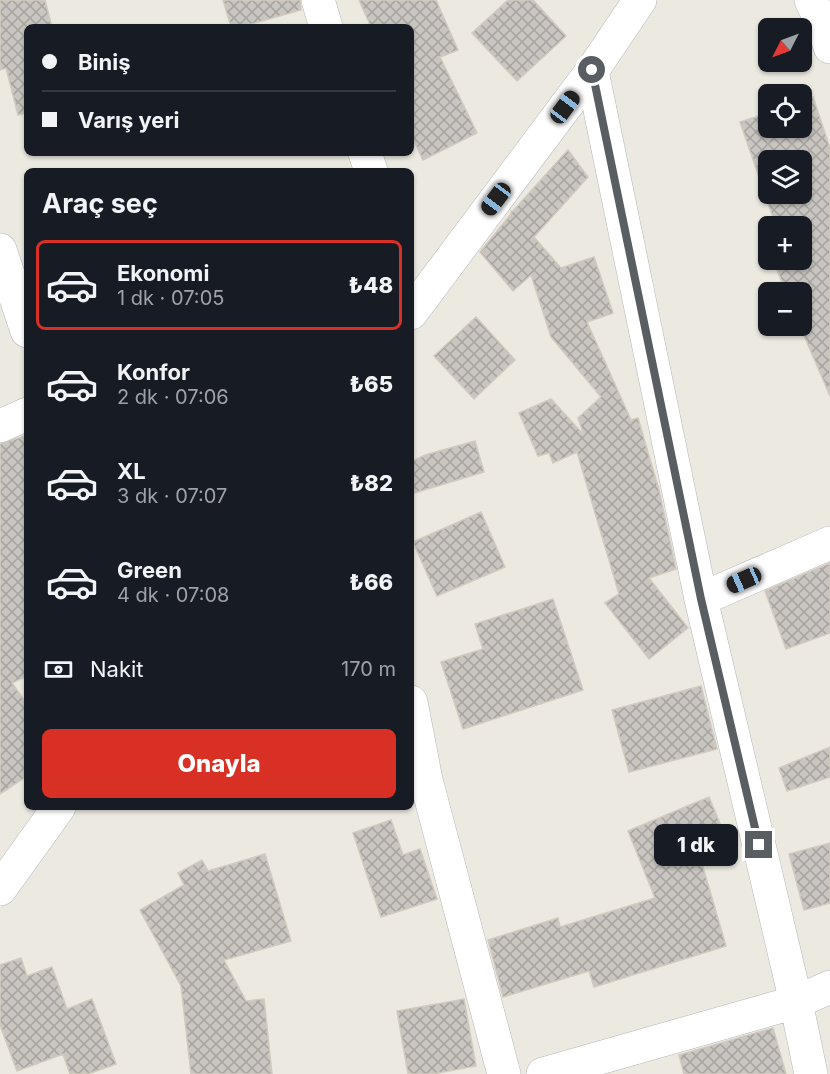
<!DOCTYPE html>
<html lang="tr">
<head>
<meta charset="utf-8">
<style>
  body { margin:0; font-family:Inter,sans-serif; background:#242831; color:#f1f3f6; height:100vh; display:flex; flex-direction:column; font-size:22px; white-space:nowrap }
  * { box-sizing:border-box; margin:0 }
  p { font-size:20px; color:#9ea1a6 }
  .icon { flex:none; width:33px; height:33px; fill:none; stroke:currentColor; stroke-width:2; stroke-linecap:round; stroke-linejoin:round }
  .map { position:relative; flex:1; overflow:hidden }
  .drawer { position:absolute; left:24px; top:168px; width:390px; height:642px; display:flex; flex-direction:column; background:#171b24; border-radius:9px; box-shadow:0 2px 4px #0004 }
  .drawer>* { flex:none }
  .hud { position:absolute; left:24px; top:24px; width:390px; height:132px; border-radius:9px; box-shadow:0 2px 4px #0004; display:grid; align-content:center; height:132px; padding:0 18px; background:#171b24 }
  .needle { width:39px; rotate:228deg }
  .fabs { position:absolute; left:758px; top:18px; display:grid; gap:12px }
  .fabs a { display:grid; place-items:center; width:54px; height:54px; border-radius:9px; background:#171b24; box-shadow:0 2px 4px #0004; font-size:30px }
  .end { position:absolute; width:27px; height:27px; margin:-14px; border:8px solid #595e62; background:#fff; box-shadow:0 0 0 3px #fff }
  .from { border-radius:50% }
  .bubble { position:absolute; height:42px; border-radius:9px; background:#171b24; box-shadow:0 2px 4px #0004; font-size:20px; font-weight:800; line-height:42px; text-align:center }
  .car { position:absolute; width:18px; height:36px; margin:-18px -9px; border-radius:8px; box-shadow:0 0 4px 2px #0007; background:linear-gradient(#222 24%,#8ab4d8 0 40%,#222 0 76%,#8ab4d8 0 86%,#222 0) }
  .hud b { display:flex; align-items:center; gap:21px; height:57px; font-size:22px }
  .hud b+b { border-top:2px solid #363941 }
  .hud i { width:15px; height:15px; background:#f1f3f6 }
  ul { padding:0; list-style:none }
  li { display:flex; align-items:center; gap:18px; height:90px; margin:0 12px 9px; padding:0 6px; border:3px solid transparent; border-radius:9px }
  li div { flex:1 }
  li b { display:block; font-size:22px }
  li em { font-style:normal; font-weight:800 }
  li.on { border-color:#d93025 }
  li>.icon { width:54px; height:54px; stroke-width:1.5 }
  h2 { padding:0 18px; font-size:27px; line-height:72px }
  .pay { display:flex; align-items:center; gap:15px; height:66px; padding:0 18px; font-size:22px }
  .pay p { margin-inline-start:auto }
  .button { display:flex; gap:12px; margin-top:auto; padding:12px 18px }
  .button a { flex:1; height:69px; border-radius:9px; background:#d93025; color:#fff; font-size:24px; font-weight:800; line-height:69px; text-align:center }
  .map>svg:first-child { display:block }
  .building { fill:url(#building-cross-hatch); stroke:#d1cabf; stroke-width:1.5; fill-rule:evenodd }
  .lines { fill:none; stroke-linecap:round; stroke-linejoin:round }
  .minor-casing { stroke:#b3b7bc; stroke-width:34 }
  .tertiary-casing { stroke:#b3b7bc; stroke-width:34 }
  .minor { stroke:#fff; stroke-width:33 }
  .tertiary { stroke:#fff; stroke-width:33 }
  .route { stroke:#595e62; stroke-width:8 }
</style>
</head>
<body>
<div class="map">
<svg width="830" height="1074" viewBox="0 0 830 1074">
  <defs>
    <pattern id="building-cross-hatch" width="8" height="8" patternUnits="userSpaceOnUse" patternTransform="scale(1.5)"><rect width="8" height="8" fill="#c9c5c0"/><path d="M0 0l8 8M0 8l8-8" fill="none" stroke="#a6a39f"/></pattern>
  </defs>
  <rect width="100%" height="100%" fill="#ece9e1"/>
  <path class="building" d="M 0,0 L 45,0 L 52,27 L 27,27 L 27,113 L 18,115 L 6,68 L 0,70 Z
    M 223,0 L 300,0 L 301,10 L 241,27 L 231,27 Z
    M 359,0 L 436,0 L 458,50 L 440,57 L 477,133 L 423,160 L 411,135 L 411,27 L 371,27 Z
    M 508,0 L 533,0 L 566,36 L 517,81 L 472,33 Z
    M 813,97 L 830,148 L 830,396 L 800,326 L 801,292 L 786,292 L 773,260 L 801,260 L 801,226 L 776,226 L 740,122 L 768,113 L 768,128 L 801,128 L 801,101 ZM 768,160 L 801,160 L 801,194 L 768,194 Z
    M 568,150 L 588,177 L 534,237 L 561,268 L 594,257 L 613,313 L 587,322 L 631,420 L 638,418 L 659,490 L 676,569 L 649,578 L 688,628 L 649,659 L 605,603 L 619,594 L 577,452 L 553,463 L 549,453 L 538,456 L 519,413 L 551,399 L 584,435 L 578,418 L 601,397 L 551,337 L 531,275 L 513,291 L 480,252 L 511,214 L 511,211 L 512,212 Z
    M 476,317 L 515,360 L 474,399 L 434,356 Z
    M 27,435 L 27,676 L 12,683 L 27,704 L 27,776 L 0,794 L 0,444 Z
    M 475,441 L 484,472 L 411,494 L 411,462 L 425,455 Z
    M 481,512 L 505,567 L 437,596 L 413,542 Z
    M 830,563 L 830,633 L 786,649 L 765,591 Z
    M 553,599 L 583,690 L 463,729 L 441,662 L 483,649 L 475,624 Z
    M 701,686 L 717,749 L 629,772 L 612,710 Z
    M 830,747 L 830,777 L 787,791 L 779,768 Z
    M 709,797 L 729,845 L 700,857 L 726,946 L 594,987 L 589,971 L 503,997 L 488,940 L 558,918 L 560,927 L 655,898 L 628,831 Z
    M 391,820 L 403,855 L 420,849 L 437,899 L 381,917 L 353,833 Z
    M 830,843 L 830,903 L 804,910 L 789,854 Z
    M 265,854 L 291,941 L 224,960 L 246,1001 L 264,999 L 272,1074 L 191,1074 L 181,986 L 140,910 L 184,885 L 178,873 L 202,860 L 208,871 Z
    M 21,958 L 27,976 L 52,967 L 67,1009 L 92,999 L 116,1064 L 88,1074 L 70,1074 L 63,1054 L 17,1071 L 0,1025 L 0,965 Z
    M 464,999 L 476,1066 L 433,1074 L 408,1074 L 397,1011 Z
    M 773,1028 L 786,1074 L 684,1074 L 679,1055 Z"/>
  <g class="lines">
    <g class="minor-casing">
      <path id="minor" d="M 318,0 L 326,27
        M 592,71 L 701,599 L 796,1002 L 811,1074
        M 365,153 L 371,171
        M 0,250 L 27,331
        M 411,313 L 592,71 L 640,0
        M 0,426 L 27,414
        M 701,599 L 830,543
        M 411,702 L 426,780 L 504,1074
        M 0,889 L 59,807
        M 543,1074 L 796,1002 L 830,987"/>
    </g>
    <g class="tertiary-casing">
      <path id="tertiary" d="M 811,0 L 824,27 L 830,47"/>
    </g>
    <use href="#minor" class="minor"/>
    <use href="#tertiary" class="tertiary"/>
  </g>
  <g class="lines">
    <path class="route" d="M 592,70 L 701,599 L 759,845"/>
  </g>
</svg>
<div class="fabs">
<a><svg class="needle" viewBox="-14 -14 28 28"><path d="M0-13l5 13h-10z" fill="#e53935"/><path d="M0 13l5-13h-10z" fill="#9ea1a6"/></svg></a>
<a><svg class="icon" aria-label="locate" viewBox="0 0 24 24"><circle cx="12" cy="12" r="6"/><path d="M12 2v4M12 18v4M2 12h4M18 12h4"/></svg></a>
<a><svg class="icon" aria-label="layers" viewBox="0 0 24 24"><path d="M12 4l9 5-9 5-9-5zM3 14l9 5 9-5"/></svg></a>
<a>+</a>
<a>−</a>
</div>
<i class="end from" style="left:592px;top:70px"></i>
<i class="end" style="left:759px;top:845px"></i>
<div class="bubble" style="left:654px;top:824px;width:84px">1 dk</div>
<i class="car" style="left:565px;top:107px;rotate:37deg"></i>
<i class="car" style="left:496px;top:199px;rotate:217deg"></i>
<i class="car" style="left:744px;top:580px;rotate:246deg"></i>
<div class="hud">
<b><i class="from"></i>Biniş</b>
<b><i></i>Varış yeri</b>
</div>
<section class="drawer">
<h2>Araç seç</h2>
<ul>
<li class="on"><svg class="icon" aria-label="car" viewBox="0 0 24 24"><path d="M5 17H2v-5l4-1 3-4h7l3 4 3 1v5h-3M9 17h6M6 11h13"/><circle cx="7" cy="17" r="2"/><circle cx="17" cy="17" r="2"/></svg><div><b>Ekonomi</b><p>1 dk · 07:05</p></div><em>₺48</em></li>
<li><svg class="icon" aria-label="car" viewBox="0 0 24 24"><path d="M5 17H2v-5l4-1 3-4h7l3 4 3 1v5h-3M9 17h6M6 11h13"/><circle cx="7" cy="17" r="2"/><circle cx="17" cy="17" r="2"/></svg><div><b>Konfor</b><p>2 dk · 07:06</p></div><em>₺65</em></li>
<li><svg class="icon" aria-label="car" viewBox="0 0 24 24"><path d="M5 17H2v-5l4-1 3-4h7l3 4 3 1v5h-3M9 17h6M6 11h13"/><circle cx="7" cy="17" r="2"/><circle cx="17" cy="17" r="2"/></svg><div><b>XL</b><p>3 dk · 07:07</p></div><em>₺82</em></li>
<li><svg class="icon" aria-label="car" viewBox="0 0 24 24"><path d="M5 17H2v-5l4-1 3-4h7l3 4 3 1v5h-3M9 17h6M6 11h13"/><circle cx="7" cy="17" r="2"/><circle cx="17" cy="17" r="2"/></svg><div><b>Green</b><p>4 dk · 07:08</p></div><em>₺66</em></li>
</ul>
<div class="pay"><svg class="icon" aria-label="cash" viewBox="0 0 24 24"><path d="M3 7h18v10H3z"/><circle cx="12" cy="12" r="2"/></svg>Nakit<p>170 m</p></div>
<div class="button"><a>Onayla</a></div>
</section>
</div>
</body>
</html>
